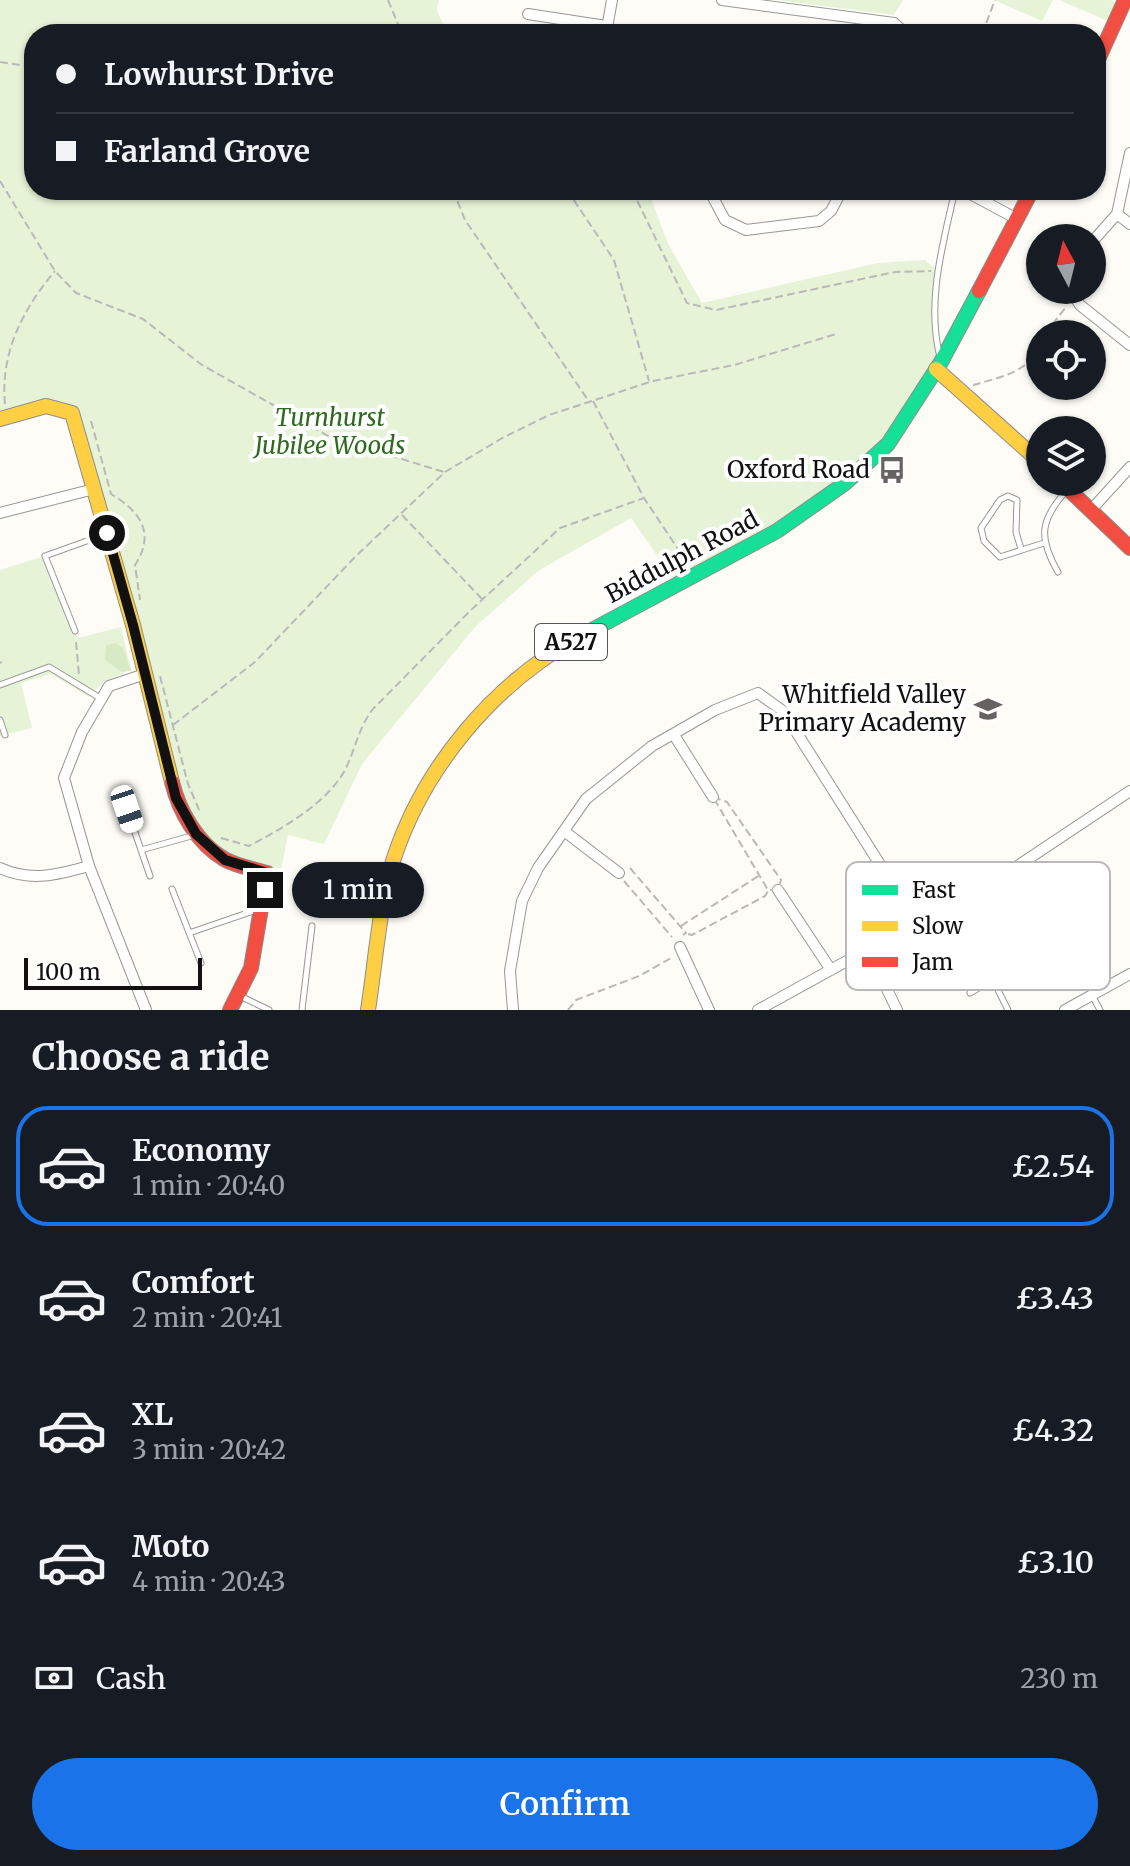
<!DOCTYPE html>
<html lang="en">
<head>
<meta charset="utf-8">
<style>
  body { margin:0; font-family:Merriweather,serif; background:#20242c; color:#f1f3f6; height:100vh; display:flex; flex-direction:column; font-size:30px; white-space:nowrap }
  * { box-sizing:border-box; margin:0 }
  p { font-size:26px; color:#9ea1a6 }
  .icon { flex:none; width:44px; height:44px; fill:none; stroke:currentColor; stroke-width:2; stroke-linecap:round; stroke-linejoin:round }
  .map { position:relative; height:1010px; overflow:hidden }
  .drawer { display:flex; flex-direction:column; background:#171b24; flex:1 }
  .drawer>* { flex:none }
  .banner { position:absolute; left:24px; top:24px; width:1082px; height:176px; border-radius:32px; box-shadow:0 2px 6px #0004; display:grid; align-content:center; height:176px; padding:0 32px; background:#171b24 }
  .needle { width:52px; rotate:353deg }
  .tools { position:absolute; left:1026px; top:224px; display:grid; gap:16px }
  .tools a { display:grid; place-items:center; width:80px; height:80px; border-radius:50%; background:#171b24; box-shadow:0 2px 6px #0004; font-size:40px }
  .scale { position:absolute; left:24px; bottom:20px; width:178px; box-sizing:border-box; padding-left:8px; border:4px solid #111; border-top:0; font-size:22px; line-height:28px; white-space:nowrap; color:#111; -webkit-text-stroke:6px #fff; paint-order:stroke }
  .end { position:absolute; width:36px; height:36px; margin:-18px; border:10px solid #111; background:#fff; box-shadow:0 0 0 4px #fff }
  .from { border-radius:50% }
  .bubble { position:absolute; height:56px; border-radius:28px; background:#171b24; box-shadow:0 2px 6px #0004; font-size:26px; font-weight:600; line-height:56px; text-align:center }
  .car { position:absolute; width:24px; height:48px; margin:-24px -12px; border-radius:10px; box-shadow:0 0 6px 2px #0007; background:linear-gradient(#fff 24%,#345 0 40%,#fff 0 76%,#345 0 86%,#fff 0) }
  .banner b { display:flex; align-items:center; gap:28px; height:76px; font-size:30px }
  .banner b+b { border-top:2px solid #363941 }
  .banner i { width:20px; height:20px; background:#f1f3f6 }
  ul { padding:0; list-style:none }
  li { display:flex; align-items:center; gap:24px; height:120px; margin:0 16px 12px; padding:0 16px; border:4px solid transparent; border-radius:32px }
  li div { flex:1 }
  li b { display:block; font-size:30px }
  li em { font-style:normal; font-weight:600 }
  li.selected { border-color:#1a73e8 }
  li>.icon { width:72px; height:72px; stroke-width:1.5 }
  h2 { padding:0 32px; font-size:36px; line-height:96px }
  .pay { display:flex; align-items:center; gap:20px; height:88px; padding:0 32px; font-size:30px }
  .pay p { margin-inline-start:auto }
  .cta { display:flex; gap:16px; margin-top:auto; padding:16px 32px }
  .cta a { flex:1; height:92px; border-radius:48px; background:#1a73e8; color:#fff; font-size:32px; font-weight:600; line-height:92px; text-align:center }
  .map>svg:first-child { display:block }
  .green { fill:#e7f3d7 }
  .forest { fill:#d8eac5 }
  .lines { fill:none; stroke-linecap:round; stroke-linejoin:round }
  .lane-casing { stroke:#979795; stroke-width:7 }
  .street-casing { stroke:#979795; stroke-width:12 }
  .fast-casing { stroke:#8e8d8b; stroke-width:16 }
  .slow-casing { stroke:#8e8d8b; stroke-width:16 }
  .jam-casing { stroke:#8e8d8b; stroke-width:16 }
  .path { stroke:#b9b9b8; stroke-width:2; stroke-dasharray:8 4; stroke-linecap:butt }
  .lane { stroke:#fffffe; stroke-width:5 }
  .street { stroke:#fffffe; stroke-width:10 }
  .fast { stroke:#16e098; stroke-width:14 }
  .slow { stroke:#ffcf43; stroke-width:14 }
  .jam { stroke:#f24e42; stroke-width:14 }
  .route { stroke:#111; stroke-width:10 }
  .labels { text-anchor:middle; stroke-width:8; stroke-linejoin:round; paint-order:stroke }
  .shield { fill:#fff; stroke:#585858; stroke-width:2 }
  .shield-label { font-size:22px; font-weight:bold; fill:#111 }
  .park-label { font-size:24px; font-style:italic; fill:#2f6b1f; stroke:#fff }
  .poi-label { font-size:24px; fill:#111; stroke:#fff; text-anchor:end }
  .street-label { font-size:24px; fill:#111; stroke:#fff }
  .key { fill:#fff; stroke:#b8b8b8; stroke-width:2 }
  .key-label { font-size:22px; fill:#111 }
</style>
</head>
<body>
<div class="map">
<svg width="1130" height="1010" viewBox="0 0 1130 1010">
  <rect width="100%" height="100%" fill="#fdfcf7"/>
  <path class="green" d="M 0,0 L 439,0 L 437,10 L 447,34 L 34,34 L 34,190 L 648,190 L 668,244 L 702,303 L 878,263 L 925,260 L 937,271 L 934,327 L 946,367 L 844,484 L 678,585 L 631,518 L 538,571 L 475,627 L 362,764 L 324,844 L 288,835 L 280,874 L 225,860 L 176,798 L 72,413 L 46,406 L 0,419 Z
    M 777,0 L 903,0 L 894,15 Z
    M 960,0 L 1053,0 L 1042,21 L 994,0 Z
    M 1059,0 L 1111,0 L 1122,8 L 1115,24 Z
    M 45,556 L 78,638 L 121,627 L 131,670 L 103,682 L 89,697 L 51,674 L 21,683 L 32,728 L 0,736 L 0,570 Z"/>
  <path class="forest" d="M 115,643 L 123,648 L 131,670 L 122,672 L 105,660 L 106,645 Z"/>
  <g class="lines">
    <g class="lane-casing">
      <path id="lane" d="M 939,353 C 927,298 943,244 955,190
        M 1021,549 L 1016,532 L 1017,500 L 1008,496 L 1000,500 L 981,528 L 984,541 L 1000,557 L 1044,543
        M 1058,572 C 1038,537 1040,520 1067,490
        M 75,631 L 45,556 L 106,534
        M 0,685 L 49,667 L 100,698
        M 0,720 L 5,735
        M 127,809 L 141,850 L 195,835
        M 141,850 L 150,876
        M 172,889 L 201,963
        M 189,933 L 256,910
        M 970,993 L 993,980 L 1008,1010
        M 240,996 L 269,1010
        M 1093,997 L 1100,1010
        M 302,1010 L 312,926"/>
    </g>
    <g class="street-casing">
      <path id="street" d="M 722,0 L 894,23 L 906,34
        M 528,14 L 606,26
        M 606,34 L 612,0
        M 709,190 L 725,220 L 746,230 L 819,221 L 831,211 L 842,190
        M 963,190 L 1017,219
        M 1117,214 L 1130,224
        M 1092,242 L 1117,214 L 1130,153
        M 1070,290 L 1080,305 L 1130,345
        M 1091,510 L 1130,467
        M 0,513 L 94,489
        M 145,674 L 109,686 L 82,732 L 64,778 L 89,866 L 146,1010
        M 674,735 L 713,797
        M 564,831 L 619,873
        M 0,868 C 31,882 57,875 89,866
        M 778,890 L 831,970
        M 680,947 L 709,1010
        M 868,950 L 897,1010
        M 513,1010 L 510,971 L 522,901 L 538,868 L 586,799 L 652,746 L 715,710 L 758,693 L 783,711 L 917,923
        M 758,1010 L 1010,871 L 1130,791
        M 1065,1010 L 1130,974"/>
    </g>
    <g class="fast-casing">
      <path id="fast" d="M 579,637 L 777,531 L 844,484 L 888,444 L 941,362 L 979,291"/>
    </g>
    <g class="slow-casing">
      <path id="slow" d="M 936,369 L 1040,462
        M 0,419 L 46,406 L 72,413 L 133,625 L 172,782
        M 368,1010 C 375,966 380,899 394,858 C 424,767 494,683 579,637"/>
    </g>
    <g class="jam-casing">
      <path id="jam" d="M 1096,64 L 1125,0
        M 979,291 L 1032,190
        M 1061,482 L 1130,548
        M 172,782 C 179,811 197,843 224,859 C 236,866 254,869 267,873 L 251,968 L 230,1010"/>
    </g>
    <path class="path" d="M 388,0 L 402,34
      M 982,34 L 995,0
      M 0,62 L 34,67
      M 0,181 L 55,271 L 76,293 L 143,319 L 202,365 L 330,437 L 444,472
      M 453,190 L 465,220 L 588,400
      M 567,190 L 614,260 L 649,381
      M 632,190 L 687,303 L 716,310 L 895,272 L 931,271
      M 1045,334 L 1066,307
      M 973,385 C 997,378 1032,372 1040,344
      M 593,401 L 644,498 L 688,564
      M 5,404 C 0,353 23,309 55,271
      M 91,421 L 111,494 C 140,511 156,533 135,565 L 140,600
      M 402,515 L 482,599
      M 76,642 L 79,675
      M 0,663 L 2,662
      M 160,676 L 188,784 L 200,812
      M 173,725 L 255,662 L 355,557 L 445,472 L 504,437 L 549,415 L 653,381 L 734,365 L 836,334
      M 713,797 L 727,802 L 781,880 L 778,890 L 768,890 Z
      M 221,838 L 249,846 C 283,828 330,802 347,766 C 356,746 359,727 373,709 L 471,610 L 560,528 L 644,498
      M 630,868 L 686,933 L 683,935
      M 624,881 L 672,937
      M 1017,882 L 1043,923 L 1054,915 L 1029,874
      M 681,926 L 760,875
      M 688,934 L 692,935 L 765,896 L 768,891
      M 568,1010 L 576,1000 L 639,976 L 673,957"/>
    <use href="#lane" class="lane"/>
    <use href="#street" class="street"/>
    <use href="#fast" class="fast"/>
    <use href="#slow" class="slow"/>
    <use href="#jam" class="jam"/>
  </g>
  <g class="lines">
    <path class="route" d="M 107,533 L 133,625 L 176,798 L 196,834 L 225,860 L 267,873 L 265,890"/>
  </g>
  <defs>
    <g id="bus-bare" transform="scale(2.16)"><path d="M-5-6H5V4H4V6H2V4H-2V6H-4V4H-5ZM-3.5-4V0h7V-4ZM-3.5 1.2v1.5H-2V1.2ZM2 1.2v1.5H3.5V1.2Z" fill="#646362" stroke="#fff" stroke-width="2.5" paint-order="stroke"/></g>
    <g id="school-bare" transform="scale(2.16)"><path d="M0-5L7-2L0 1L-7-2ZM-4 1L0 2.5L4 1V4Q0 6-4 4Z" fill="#646362" stroke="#fff" stroke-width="2.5" paint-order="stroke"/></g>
  </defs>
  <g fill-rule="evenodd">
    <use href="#bus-bare" x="892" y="470"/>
    <use href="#school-bare" x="988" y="709"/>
  </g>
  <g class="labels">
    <rect class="shield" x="535" y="624" width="72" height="36" rx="6"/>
    <g class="shield-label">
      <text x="571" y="650">A527</text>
    </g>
    <g class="park-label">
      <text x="330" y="426">Turnhurst<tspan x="330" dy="28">Jubilee Woods</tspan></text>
    </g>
    <g class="poi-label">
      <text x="870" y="478">Oxford Road</text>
      <text x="966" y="703">Whitfield Valley<tspan x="966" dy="28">Primary Academy</tspan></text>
    </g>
    <g class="street-label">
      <text transform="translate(682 557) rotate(-28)" y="8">Biddulph Road</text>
    </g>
  </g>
  <rect x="846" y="862" width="264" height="128" rx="12" class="key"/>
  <rect x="862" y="885" width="36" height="10" fill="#16e098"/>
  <rect x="862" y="921" width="36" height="10" fill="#ffcf43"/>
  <rect x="862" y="957" width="36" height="10" fill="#f24e42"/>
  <g class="key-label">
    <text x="912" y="898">Fast</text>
    <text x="912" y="934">Slow</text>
    <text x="912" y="970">Jam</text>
  </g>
</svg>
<div class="tools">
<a><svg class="needle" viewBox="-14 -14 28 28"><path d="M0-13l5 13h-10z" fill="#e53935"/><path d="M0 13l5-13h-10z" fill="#9ea1a6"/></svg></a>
<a><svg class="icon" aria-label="locate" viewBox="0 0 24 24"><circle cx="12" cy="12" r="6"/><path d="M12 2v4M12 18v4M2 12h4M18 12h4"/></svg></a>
<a><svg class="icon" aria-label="layers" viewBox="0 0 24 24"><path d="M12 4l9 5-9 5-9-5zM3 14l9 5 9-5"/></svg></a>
</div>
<div class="scale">100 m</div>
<i class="end from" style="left:107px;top:533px"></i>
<i class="end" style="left:265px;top:890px"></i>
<div class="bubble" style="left:292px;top:862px;width:132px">1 min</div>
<i class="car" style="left:127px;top:809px;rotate:161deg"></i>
<div class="banner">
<b><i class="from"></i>Lowhurst Drive</b>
<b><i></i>Farland Grove</b>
</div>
</div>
<section class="drawer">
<h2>Choose a ride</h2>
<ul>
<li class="selected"><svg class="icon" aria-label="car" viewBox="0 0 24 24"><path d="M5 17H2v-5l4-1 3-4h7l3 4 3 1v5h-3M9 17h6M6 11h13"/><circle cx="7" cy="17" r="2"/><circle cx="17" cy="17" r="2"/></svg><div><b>Economy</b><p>1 min · 20:40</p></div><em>£2.54</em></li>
<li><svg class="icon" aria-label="car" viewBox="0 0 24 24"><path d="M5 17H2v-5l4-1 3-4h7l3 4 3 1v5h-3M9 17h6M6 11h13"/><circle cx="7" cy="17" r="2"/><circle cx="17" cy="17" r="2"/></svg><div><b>Comfort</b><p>2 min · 20:41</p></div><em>£3.43</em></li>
<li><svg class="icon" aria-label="car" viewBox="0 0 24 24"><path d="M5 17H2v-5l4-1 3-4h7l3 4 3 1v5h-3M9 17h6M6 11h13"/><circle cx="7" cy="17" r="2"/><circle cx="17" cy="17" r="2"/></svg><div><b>XL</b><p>3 min · 20:42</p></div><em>£4.32</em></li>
<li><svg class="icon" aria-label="car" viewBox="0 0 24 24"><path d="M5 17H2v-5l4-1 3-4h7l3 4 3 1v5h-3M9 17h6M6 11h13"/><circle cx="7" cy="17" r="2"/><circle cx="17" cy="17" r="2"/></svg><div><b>Moto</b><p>4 min · 20:43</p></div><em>£3.10</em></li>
</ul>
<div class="pay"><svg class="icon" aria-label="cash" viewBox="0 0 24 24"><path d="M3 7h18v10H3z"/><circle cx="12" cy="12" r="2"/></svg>Cash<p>230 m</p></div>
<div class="cta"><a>Confirm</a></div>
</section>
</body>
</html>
